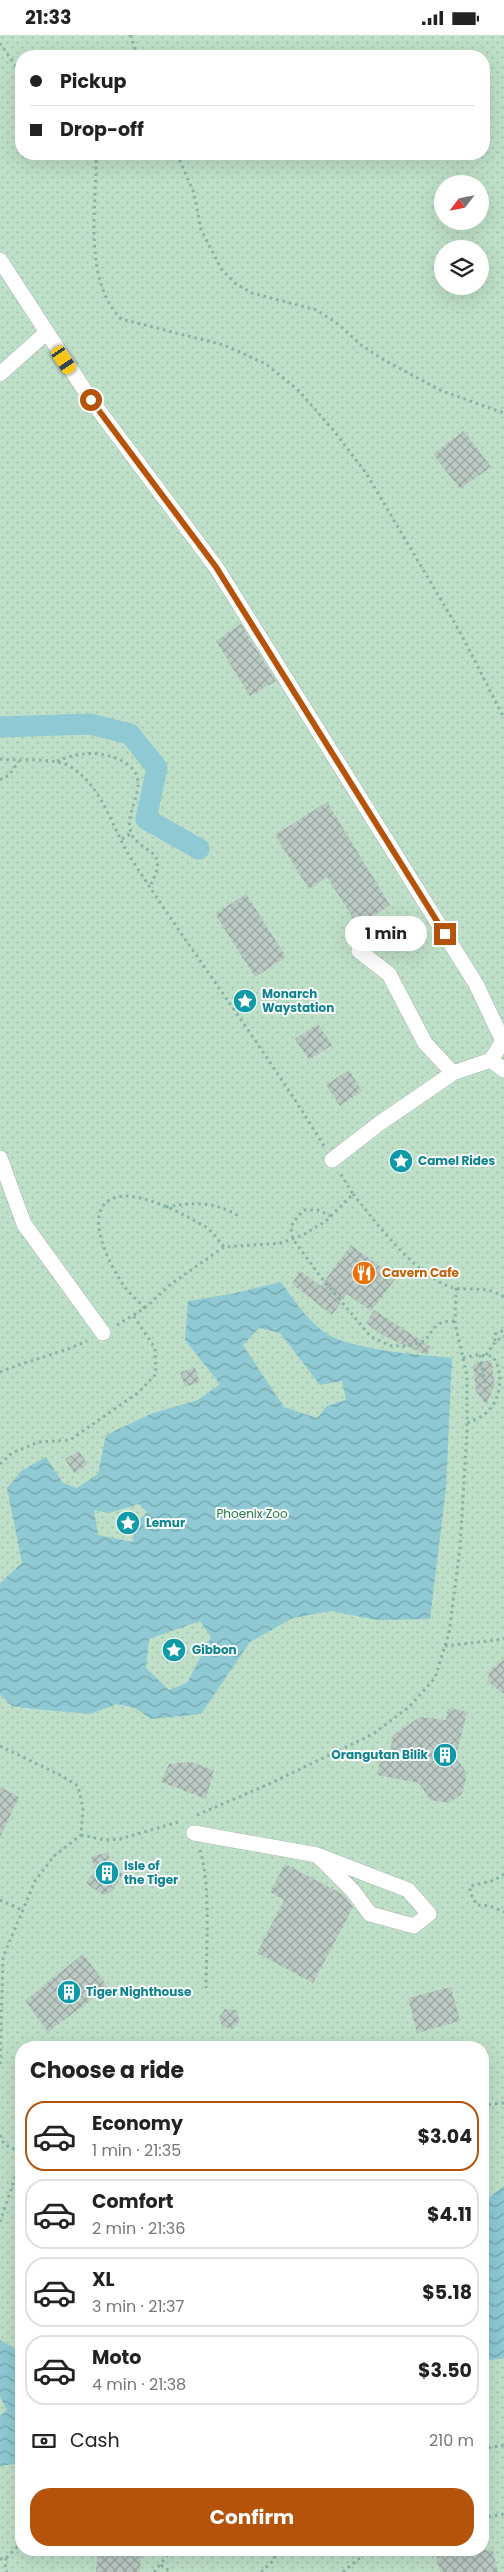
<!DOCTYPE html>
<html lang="en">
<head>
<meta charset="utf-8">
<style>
  body { margin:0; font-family:Poppins,sans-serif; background:#f6f6f6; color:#222; height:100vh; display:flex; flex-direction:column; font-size:19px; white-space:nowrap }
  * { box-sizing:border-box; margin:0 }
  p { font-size:16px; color:#767676 }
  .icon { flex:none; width:28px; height:28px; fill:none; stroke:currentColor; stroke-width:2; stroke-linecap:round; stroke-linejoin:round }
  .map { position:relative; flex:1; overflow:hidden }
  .drawer { position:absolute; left:15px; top:2006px; width:474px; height:515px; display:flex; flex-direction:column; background:#fff; border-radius:20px; box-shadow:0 5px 20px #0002 }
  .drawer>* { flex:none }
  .top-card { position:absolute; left:15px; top:15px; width:475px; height:110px; border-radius:20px; box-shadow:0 5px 20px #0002; display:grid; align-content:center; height:110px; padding:0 15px; background:#fff }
  .needle { width:32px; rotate:238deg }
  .buttons { position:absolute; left:434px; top:140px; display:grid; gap:10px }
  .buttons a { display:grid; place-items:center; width:55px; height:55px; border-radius:50%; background:#fff; box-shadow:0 5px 20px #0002; font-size:25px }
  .end { position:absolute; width:22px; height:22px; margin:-11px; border:6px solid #b45309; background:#fff; box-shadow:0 0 0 2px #fff }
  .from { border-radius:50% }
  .bubble { position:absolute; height:35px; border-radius:18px; background:#fff; box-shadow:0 5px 20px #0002; font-size:16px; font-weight:700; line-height:35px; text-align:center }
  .car { position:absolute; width:15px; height:30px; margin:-15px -8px; border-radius:6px; box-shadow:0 0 4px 1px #0007; background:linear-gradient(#f5c518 24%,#345 0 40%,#f5c518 0 76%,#345 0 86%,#f5c518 0) }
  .top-card b { display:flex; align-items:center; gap:18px; height:48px; font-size:19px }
  .top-card b+b { border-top:1px solid #e0e0e0 }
  .top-card i { width:12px; height:12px; background:#222 }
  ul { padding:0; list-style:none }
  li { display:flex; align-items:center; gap:15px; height:70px; margin:0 10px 8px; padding:0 5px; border:2px solid #e0e0e0; border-radius:20px }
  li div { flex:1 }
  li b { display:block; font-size:19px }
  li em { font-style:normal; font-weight:700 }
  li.on { border-color:#b45309 }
  li>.icon { width:45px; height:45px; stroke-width:1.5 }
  h2 { padding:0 15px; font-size:22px; line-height:60px }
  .pay { display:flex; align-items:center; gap:12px; height:55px; padding:0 15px; font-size:19px }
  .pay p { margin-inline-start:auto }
  .cta { display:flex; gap:10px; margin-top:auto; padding:10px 15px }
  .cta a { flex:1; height:58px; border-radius:20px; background:#b45309; color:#fff; font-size:20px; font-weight:700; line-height:58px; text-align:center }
  .status { display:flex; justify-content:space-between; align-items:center; height:35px; padding:0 25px; background:#fff; direction:ltr }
  .status svg { height:14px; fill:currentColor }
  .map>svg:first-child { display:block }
  .green { fill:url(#green-dots); fill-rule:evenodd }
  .water { fill:url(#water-waves); fill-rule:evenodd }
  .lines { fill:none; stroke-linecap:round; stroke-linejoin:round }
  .canal { stroke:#8ec9d4; stroke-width:21 }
  .building { fill:url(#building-cross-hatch) }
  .minor-casing { stroke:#a8b8b2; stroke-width:16 }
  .path { stroke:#86b3a5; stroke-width:3; stroke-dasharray:2.5 4; stroke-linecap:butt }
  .minor { stroke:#fff; stroke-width:15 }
  .route { stroke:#b45309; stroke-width:6 }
  .labels { text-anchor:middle; stroke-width:4; stroke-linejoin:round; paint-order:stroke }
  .culture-label { font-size:12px; font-weight:bold; fill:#0d838f; stroke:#f7fbf9; text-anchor:start }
  .food-label { font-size:12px; font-weight:bold; fill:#c56008; stroke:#f7fbf9; text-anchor:start }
  .park-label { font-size:12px; fill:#2d7a4b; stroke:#f7fbf9 }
</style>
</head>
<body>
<div class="status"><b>21:33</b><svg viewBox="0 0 49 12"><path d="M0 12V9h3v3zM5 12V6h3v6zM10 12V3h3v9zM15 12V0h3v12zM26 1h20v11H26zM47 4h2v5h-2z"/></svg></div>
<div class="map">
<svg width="504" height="2537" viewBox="0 0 504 2537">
  <defs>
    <pattern id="green-dots" width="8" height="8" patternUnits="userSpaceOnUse" patternTransform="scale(1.25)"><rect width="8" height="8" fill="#bfe0c8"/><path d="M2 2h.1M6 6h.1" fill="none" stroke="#a4c1ad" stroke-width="1.8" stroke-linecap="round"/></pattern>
    <pattern id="water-waves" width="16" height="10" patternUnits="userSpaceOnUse" patternTransform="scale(1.25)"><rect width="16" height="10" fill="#8ec9d4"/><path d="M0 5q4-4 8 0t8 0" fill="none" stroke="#74a5ad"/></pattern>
    <pattern id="building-cross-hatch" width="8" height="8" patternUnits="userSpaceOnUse" patternTransform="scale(1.25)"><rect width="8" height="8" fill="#bbcac4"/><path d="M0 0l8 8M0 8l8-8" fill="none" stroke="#98a6a0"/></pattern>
  </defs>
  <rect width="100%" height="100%" fill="#e6efeb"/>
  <path class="green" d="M 0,0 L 504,0 L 504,2537 L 0,2537 ZM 21,21 L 484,21 L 484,119 L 21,119 ZM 442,149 L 480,149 L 480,186 L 442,186 ZM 442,214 L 480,214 L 480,251 L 442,251 ZM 21,2012 L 482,2012 L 482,2515 L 21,2515 Z"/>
  <path class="water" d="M 281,1247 C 294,1265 308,1287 327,1299 C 354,1315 419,1320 452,1323 L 446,1453 L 430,1584 L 377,1585 L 331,1576 L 293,1583 L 250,1607 L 201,1679 L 151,1684 L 135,1673 L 117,1669 L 90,1679 L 35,1674 L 12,1671 L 0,1659 L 0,1548 L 22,1528 L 7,1453 L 21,1436 L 46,1422 L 63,1448 L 77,1453 L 98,1439 L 106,1400 L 153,1378 L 198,1365 L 220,1349 L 185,1305 L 188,1266 L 236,1258 ZM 259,1293 L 280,1298 L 320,1350 L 342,1346 L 346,1365 L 327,1371 L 317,1383 L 284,1372 L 243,1310 ZM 139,1469 L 147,1477 L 134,1491 L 133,1507 L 98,1500 L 94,1475 L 109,1478 ZM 200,1586 L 211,1602 L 187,1648 L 169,1655 L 146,1633 L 149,1604 Z
    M 504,2151 L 504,2323 L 483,2326 L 483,2167 Z
    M 0,2305 L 21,2317 L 21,2428 L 0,2431 L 0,2381 L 7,2375 L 0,2362 Z"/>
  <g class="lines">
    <path class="canal" d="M 0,692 L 90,689 L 130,699 L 157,733 L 146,784 L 199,814"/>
  </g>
  <path class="building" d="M 464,396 L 491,432 L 460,454 L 433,419 Z
    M 241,589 L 276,646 L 250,661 L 216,606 Z
    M 327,767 L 390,870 L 358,891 L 327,842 L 309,854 L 275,800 Z
    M 246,859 L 286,922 L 255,942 L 215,879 Z
    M 318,989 L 332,1010 L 309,1025 L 295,1004 Z
    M 349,1035 L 362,1056 L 340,1071 L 326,1050 Z
    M 351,1210 L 396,1243 L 371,1276 L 347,1259 L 332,1280 L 292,1249 L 300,1236 L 321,1251 Z
    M 374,1275 L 431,1312 L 427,1320 L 382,1300 L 366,1288 Z
    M 491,1325 L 495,1350 L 486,1370 L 476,1356 L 473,1329 Z
    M 195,1333 L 200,1347 L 185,1352 L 180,1337 Z
    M 79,1416 L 87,1429 L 74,1438 L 65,1424 Z
    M 504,1624 L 504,1659 L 488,1647 L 489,1637 Z
    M 448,1673 L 467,1677 L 456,1722 L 467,1739 L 462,1759 L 449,1768 L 430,1765 L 419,1748 L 377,1740 L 381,1723 L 384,1723 L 385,1717 L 390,1718 L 393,1700 L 420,1682 L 446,1685 Z
    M 191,1727 L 214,1735 L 206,1764 L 161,1747 L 169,1729 Z
    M 0,1752 L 19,1762 L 0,1802 Z
    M 108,1817 L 112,1832 L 123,1839 L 112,1857 L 103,1860 L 86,1848 L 95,1835 L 91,1822 Z
    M 285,1829 L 344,1860 L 353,1872 L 313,1948 L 257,1918 L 284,1865 L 270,1857 Z
    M 83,1919 L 108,1952 L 48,1997 L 25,1966 Z
    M 451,1952 L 460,1986 L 417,1998 L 408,1963 Z
    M 225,1974 L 236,1975 L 240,1986 L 233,1994 L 222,1992 L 219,1982 Z
    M 98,2515 L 142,2515 L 140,2537 L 96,2537 Z
    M 435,2515 L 493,2515 L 498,2537 L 440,2537 Z"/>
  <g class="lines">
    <g class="minor-casing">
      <path id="minor" d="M 0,225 L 91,365 L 216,532 L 476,949 L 503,1006 L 491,1025
        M 0,339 L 46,298
        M 359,916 L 389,939 L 425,1008 L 453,1038
        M 0,1123 L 24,1189 L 103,1298
        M 332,1125 L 380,1088 L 453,1038 L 491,1025 L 504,1035
        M 194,1798 L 317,1820 L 353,1856 L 370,1879 L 414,1891 L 429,1879 L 408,1855 L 317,1820"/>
    </g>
    <path class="path" d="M 130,0 L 138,21
      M 0,8 L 21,39
      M 96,119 C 97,171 82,243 121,284 L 224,310 L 266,329 L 299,356 L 334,396 L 366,438 L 460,597 L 504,683
      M 177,119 L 194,158 L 201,195 L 222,235 L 236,249 L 252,258 L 316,275 L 337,288 L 361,310 L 384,325 L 442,356 L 504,378
      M 0,724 C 18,726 56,722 71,732 C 104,753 112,794 132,825 C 195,922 264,1013 324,1111
      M 57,726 C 65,723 74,720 83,719 C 101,716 139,725 138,749 C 138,764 127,779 130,794 C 136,821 173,809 150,851
      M 0,745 L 9,740 L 19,726
      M 122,804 L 132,798
      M 353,1159 C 379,1191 407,1230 445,1250 C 462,1259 484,1248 504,1262
      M 166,1172 C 194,1167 215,1166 240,1182
      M 331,1181 L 318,1175 L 304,1175 L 293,1187 L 291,1194 L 293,1204 L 320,1241 L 371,1302 L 392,1311 L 407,1311 L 425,1306 L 434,1293 L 442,1287 L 455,1286
      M 145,1273 C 138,1266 130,1259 124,1251 C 111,1232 78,1172 117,1162 C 141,1156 185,1180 206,1192 C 213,1197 218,1205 224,1212
      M 117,1290 L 145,1273 L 171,1249 L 224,1212 L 281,1208 L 303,1200 L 326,1186 L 353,1159 L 340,1138
      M 495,1306 L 495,1299 L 504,1295
      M 480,1320 L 486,1354
      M 486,1320 L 495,1307 L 504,1301
      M 463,1323 L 476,1320 L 492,1321 C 504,1335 502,1364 487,1377 C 482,1382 474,1385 467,1388
      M 0,1337 C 29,1325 59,1319 87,1306
      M 0,1429 L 12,1418 L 39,1407 L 70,1405 L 139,1357 L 156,1339 L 155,1313 L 133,1280
      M 445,1611 L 504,1604
      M 0,1711 L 62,1741 L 78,1751 L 83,1773 L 81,1800 L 54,1821 L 35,1846 L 3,1922 L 0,2033
      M 197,1780 L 269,1749 L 373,1699 L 409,1672 L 435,1643 L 449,1598 L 460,1513 L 467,1396 L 467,1341 L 455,1288 L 456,1252
      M 81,1800 L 105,1805 L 120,1804 L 182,1786
      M 200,1815 C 211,1848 206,1916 206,1953
      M 504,1839 L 495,1845 L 470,1851 L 470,1858 L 477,1870 L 490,1871 L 504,1877
      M 0,1865 L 22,1875
      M 482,2070 L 504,2068
      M 0,2100 L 4,2109 L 19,2117
      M 0,2187 L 16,2140 L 18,2117 L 21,2122
      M 482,2414 L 504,2410
      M 482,2483 L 504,2479
      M 6,2523 L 5,2534 L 7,2537
      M 0,2524 L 6,2523 L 21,2508
      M 161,2530 L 171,2537
      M 154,2537 L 172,2515
      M 261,2537 L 274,2525 L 277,2515
      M 343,2537 L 369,2515"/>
    <use href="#minor" class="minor"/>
  </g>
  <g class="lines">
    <path class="route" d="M 91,365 L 216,532 L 445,899"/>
  </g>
  <defs>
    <g id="sight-disc" transform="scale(1.25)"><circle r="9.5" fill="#0f9aa8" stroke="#f7fbf9"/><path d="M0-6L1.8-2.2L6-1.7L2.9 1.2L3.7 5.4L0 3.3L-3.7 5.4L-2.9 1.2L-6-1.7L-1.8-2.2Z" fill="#fff"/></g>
    <g id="restaurant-disc" transform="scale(1.25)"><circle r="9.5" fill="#e8710a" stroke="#f7fbf9"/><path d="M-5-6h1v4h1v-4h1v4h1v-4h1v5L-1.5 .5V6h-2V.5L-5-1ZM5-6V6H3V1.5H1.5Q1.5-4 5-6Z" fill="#fff"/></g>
    <g id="building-disc" transform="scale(1.25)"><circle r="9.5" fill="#0f9aa8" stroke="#f7fbf9"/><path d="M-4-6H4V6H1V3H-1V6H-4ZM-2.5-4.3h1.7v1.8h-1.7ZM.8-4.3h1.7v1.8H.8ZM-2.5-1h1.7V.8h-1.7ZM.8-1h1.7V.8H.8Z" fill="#fff"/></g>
  </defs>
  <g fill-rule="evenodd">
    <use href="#sight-disc" x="245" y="966"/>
    <use href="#sight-disc" x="401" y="1126"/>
    <use href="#restaurant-disc" x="364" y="1238"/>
    <use href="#sight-disc" x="128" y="1488"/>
    <use href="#sight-disc" x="174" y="1615"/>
    <use href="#building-disc" x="445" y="1720"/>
    <use href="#building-disc" x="107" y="1838"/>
    <use href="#building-disc" x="69" y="1957"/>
  </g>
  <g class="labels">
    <g class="culture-label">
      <text x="262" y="963">Monarch<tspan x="262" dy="14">Waystation</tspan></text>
      <text x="418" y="1130">Camel Rides</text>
      <text x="146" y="1492">Lemur</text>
      <text x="192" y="1619">Gibbon</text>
      <text x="428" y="1724" text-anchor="end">Orangutan Bilik</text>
      <text x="124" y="1835">Isle of<tspan x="124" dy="14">the Tiger</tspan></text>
      <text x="86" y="1961">Tiger Nighthouse</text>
    </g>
    <g class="food-label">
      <text x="382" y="1242">Cavern Cafe</text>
    </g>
    <g class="park-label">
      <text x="252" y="1483">Phoenix Zoo</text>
    </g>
  </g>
</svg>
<div class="buttons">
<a><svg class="needle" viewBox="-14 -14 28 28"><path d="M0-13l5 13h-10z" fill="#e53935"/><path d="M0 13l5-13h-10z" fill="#767676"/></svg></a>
<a><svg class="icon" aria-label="layers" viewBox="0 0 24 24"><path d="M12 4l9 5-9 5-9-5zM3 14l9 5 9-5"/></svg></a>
</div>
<i class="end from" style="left:91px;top:365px"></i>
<i class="end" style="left:445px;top:899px"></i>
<div class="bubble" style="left:345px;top:881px;width:82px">1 min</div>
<i class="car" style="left:64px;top:325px;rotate:146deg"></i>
<div class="top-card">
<b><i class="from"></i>Pickup</b>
<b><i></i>Drop-off</b>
</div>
<section class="drawer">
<h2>Choose a ride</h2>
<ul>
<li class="on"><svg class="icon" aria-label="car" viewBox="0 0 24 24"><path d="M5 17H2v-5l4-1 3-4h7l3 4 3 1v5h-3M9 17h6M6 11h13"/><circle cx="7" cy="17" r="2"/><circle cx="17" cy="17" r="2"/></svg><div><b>Economy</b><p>1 min · 21:35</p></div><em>$3.04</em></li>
<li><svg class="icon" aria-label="car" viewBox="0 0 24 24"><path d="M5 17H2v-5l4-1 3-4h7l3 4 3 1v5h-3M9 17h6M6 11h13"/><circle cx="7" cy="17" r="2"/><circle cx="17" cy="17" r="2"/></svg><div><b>Comfort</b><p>2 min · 21:36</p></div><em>$4.11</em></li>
<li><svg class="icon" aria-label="car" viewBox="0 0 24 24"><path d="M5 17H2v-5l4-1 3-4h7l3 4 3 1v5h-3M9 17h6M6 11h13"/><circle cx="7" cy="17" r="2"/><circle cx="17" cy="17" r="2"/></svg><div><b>XL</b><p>3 min · 21:37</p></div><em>$5.18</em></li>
<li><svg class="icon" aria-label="car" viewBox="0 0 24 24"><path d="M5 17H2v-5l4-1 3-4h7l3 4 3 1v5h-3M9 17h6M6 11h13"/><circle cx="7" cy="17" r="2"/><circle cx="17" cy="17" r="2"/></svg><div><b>Moto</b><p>4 min · 21:38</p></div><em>$3.50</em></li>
</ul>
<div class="pay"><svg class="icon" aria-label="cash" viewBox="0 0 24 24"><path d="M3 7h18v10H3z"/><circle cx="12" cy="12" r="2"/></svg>Cash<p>210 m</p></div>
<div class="cta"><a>Confirm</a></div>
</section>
</div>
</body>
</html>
